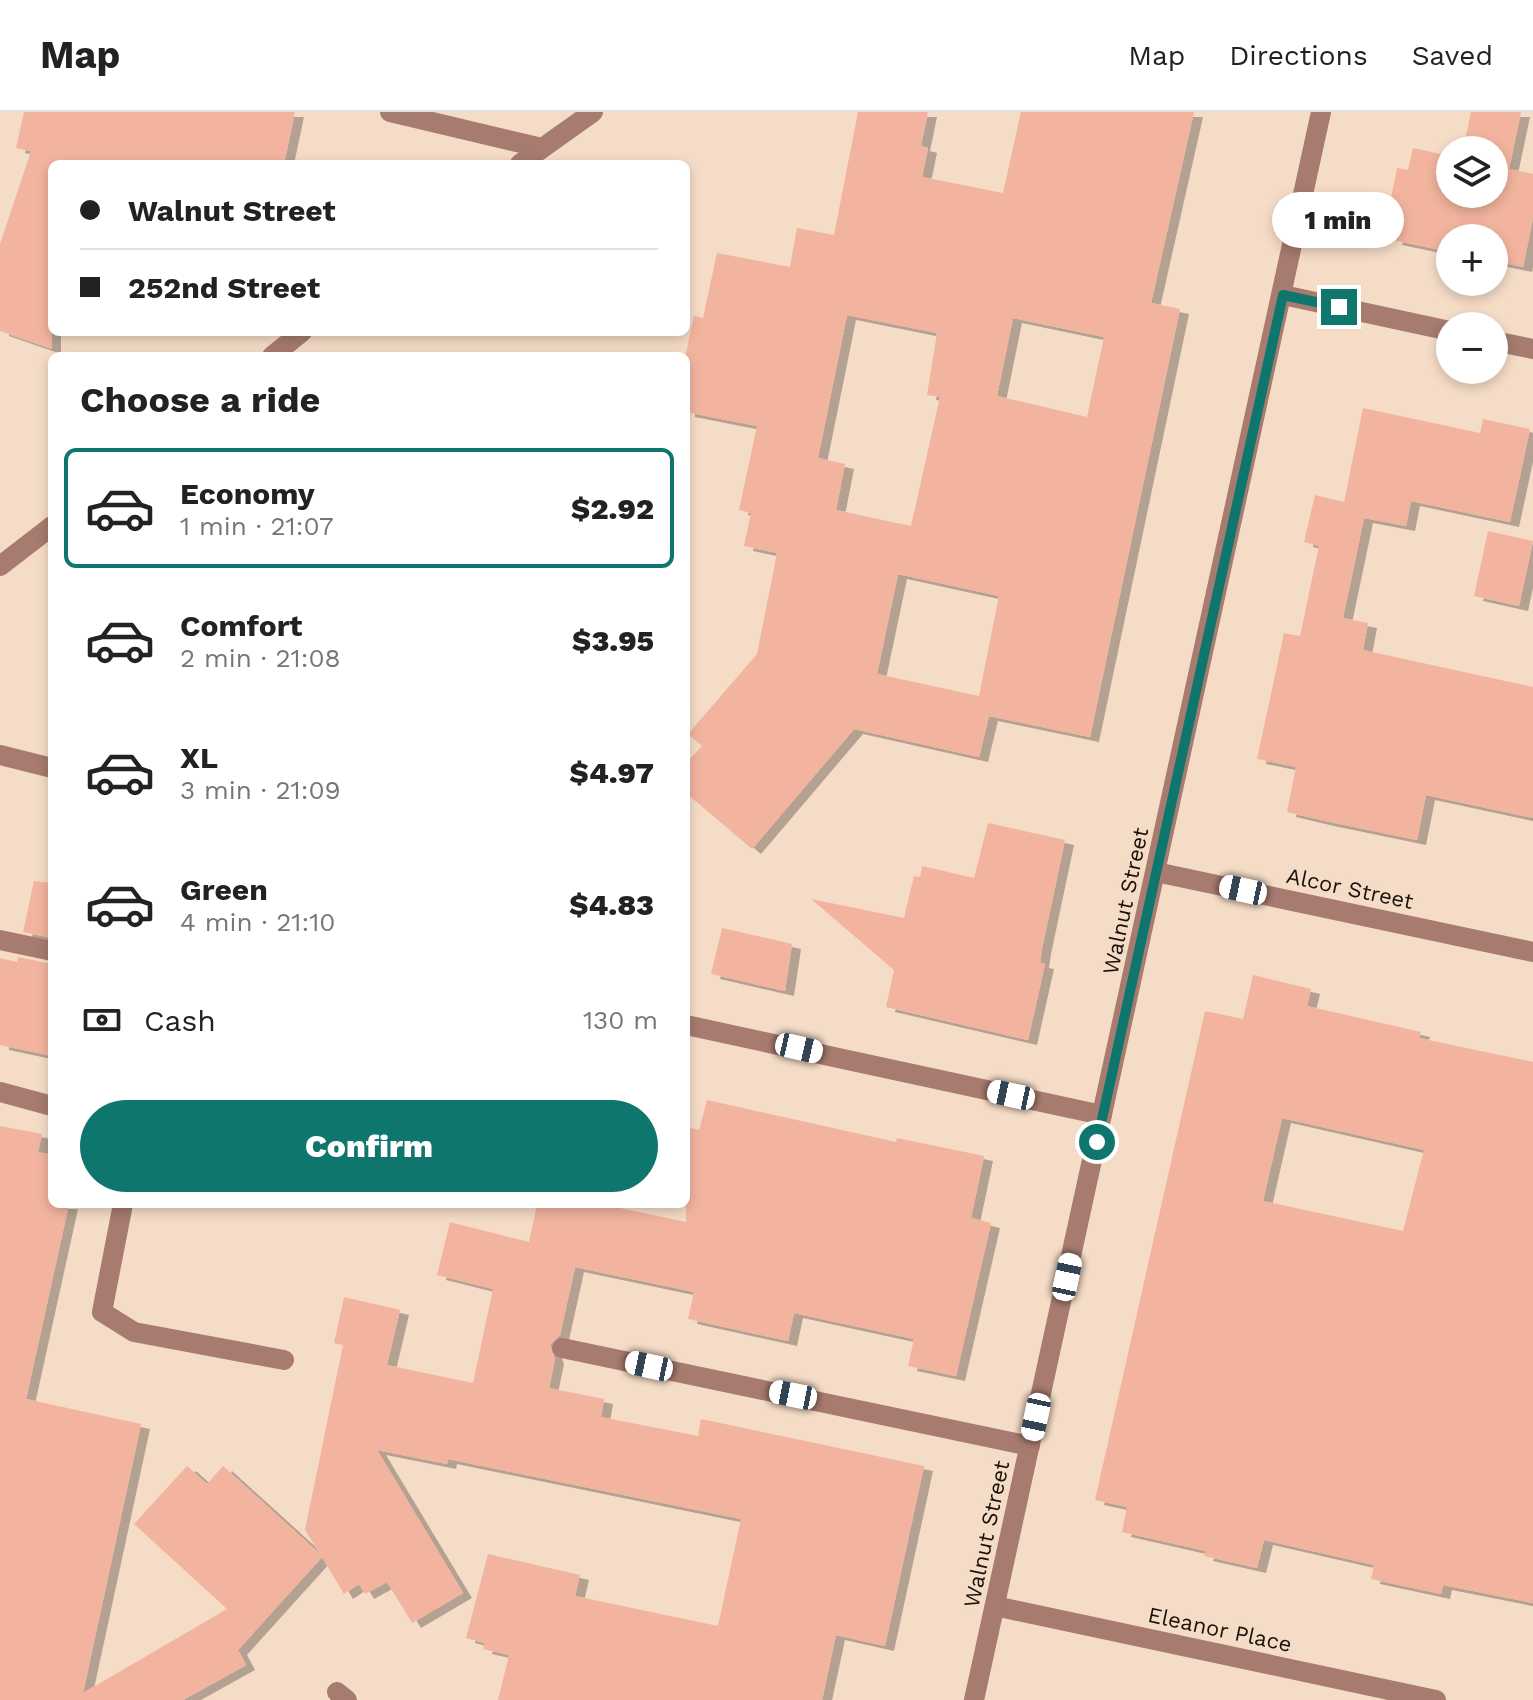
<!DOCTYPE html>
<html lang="en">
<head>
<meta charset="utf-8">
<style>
  body { margin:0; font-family:"Work Sans",sans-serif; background:#f2f2f2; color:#222; height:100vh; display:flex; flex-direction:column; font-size:30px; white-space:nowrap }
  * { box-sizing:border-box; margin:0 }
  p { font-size:26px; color:#767676 }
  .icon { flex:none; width:44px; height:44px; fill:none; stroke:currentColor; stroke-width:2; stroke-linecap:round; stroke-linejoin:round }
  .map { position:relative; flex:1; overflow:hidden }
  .sheet { position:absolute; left:48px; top:240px; width:642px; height:856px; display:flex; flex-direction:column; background:#fff; border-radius:12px; box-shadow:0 4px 12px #0003 }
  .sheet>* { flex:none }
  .guide { position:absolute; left:48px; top:48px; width:642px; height:176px; border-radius:12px; box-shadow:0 4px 12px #0003; display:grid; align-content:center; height:176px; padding:0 32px; background:#fff }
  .controls { position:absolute; left:1436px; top:24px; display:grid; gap:16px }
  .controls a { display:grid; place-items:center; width:72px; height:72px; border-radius:50%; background:#fff; box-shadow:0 4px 12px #0003; font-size:40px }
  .end { position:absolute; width:36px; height:36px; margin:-18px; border:10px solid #0f766e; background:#fff; box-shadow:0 0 0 4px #fff }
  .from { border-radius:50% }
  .bubble { position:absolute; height:56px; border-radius:28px; background:#fff; box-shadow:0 4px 12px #0003; font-size:26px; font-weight:800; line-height:56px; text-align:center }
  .car { position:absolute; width:24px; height:48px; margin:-24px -12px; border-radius:10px; box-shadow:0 0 6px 2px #0007; background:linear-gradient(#fff 24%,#345 0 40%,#fff 0 76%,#345 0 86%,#fff 0) }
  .guide b { display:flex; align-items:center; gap:28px; height:76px; font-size:30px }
  .guide b+b { border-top:2px solid #e0e0e0 }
  .guide i { width:20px; height:20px; background:#222 }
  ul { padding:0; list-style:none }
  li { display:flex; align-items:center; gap:24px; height:120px; margin:0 16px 12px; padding:0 16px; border:4px solid transparent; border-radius:12px }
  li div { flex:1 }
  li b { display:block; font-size:30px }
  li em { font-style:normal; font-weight:800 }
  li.active { border-color:#0f766e }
  li>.icon { width:72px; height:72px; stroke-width:1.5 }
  h2 { padding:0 32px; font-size:36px; line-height:96px }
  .pay { display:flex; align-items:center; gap:20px; height:88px; padding:0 32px; font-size:30px }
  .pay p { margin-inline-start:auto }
  .action { display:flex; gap:16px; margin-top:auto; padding:16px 32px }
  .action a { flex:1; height:92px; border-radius:48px; background:#0f766e; color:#fff; font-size:32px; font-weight:800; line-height:92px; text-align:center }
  header { display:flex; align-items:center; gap:48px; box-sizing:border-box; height:112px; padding:0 40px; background:#fff; border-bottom:2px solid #e0e0e0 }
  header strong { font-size:38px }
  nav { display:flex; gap:44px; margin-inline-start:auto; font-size:28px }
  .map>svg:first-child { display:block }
  .building { fill:#f2b49f; fill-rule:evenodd; filter:url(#shadow) }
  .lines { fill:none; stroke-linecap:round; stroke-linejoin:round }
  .service { stroke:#a77b6f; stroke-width:20 }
  .minor { stroke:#a77b6f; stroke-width:20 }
  .tertiary { stroke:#a77b6f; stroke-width:20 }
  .route { stroke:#0f766e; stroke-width:10 }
  .labels { text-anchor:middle; stroke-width:8; stroke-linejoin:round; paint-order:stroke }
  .street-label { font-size:22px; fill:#1b120b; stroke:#f5dcc7 }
</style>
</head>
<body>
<header>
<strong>Map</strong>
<nav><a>Map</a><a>Directions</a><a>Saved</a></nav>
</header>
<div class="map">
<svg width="1533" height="1588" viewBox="0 0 1533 1588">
  <defs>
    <filter id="shadow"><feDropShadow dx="9" dy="5" stdDeviation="0" flood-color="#0004"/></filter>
  </defs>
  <rect width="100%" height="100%" fill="#f5dcc7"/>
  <path class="building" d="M 24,0 L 295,0 L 284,52 L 52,52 L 52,237 L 0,219 L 0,132 L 31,39 L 16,36 Z
    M 858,0 L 928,0 L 921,34 L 928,36 L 922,65 L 1003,81 L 1021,0 L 1194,0 L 1151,191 L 1180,197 L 1090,625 L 989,604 L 979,645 L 854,617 L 752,737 L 686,681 L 686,651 L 702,634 L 688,622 L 757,542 L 777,441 L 744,434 L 751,401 L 739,398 L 757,314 L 686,300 L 686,241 L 694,204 L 703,206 L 717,141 L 790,155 L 797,116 L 834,123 ZM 847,203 L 937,221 L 927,283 L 940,285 L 911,414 L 836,398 L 845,352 L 818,346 ZM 1013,206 L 1104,225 L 1087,305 L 997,284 ZM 898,462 L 999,484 L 979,584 L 877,562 Z
    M 1471,0 L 1521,0 L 1509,57 L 1533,62 L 1533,106 L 1523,155 L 1494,149 L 1494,126 L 1450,126 L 1450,140 L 1393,128 L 1397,108 L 1387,106 L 1397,56 L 1408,58 L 1413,36 L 1450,44 L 1450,82 L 1494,82 L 1494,38 L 1463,38 Z
    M 1363,296 L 1480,321 L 1483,307 L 1530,317 L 1510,410 L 1411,389 L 1406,414 L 1364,406 L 1343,506 L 1368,511 L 1363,538 L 1533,575 L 1533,706 L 1426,683 L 1417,728 L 1325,709 L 1287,700 L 1296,655 L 1257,647 L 1284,521 L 1300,524 L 1319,434 L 1304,430 L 1315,383 L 1344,390 Z
    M 1488,419 L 1533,429 L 1519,494 L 1474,484 Z
    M 988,711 L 1065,728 L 1042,837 L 1040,851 L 1045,852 L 1028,928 L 886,895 L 894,858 L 811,787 L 904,806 L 914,764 L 920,765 L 922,754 L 974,766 Z
    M 34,769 L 52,771 L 52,826 L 23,820 Z
    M 722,816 L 792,832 L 785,879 L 711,862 Z
    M 18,845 L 52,852 L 52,944 L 0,933 L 0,846 L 17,850 Z
    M 1253,863 L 1311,877 L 1307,894 L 1421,920 L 1419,926 L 1533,950 L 1533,1491 L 1443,1473 L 1441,1482 L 1371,1467 L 1374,1453 L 1264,1428 L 1257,1456 L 1204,1444 L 1206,1439 L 1122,1420 L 1127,1395 L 1095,1388 L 1205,899 L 1243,907 ZM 1282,1006 L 1424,1038 L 1403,1119 L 1263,1089 Z
    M 707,988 L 896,1030 L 897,1026 L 984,1044 L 971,1106 L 991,1111 L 956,1264 L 908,1254 L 914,1227 L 794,1201 L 788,1229 L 688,1207 L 694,1180 L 575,1155 L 560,1223 L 550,1233 L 555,1247 L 549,1276 L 604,1287 L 601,1305 L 698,1324 L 701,1307 L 924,1354 L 885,1534 L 836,1523 L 822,1588 L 498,1588 L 509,1543 L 483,1537 L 485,1531 L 466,1526 L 488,1442 L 580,1463 L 575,1484 L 718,1514 L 741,1407 L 448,1347 L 447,1352 L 377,1338 L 463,1481 L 412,1511 L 387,1470 L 365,1482 L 359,1472 L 344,1482 L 322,1445 L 238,1538 L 246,1553 L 183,1588 L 0,1588 L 0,1014 L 42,1022 L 38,1040 L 52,1043 L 52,1092 L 69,1092 L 26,1287 L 141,1312 L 83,1581 L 227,1497 L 134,1412 L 187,1354 L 207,1372 L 223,1354 L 320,1442 L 305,1418 L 343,1233 L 334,1231 L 344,1185 L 400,1198 L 387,1253 L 473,1271 L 493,1177 L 437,1163 L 450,1110 L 529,1130 L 537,1092 L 601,1092 L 686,1110 L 686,1015 L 699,1018 Z"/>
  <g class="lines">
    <path class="service" d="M 390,0 L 542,36
      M 0,643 L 52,656
      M 0,828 L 52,839
      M 686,913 L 1102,1003
      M 0,980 L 52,994
      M 123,1092 L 102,1200 L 134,1220 L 284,1248
      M 562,1236 L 1030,1334"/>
    <path class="minor" d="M 1283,183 L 1450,219
      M 1494,229 L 1533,237
      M 1156,760 L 1533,840
      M 995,1494 L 1436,1588
      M 337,1580 L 347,1588"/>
    <path class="tertiary" d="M 520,52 L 593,0
      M 272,244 L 302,220
      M 0,454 L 52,414
      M 974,1588 L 1321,0"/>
  </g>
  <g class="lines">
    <path class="route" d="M 1097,1030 L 1283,183 L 1339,195"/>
  </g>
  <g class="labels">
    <g class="street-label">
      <text transform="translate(1350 776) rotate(12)" y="8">Alcor Street</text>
      <text transform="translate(1125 789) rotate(-78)" y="8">Walnut Street</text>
      <text transform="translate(986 1422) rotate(-78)" y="8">Walnut Street</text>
      <text transform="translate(1220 1517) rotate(12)" y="8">Eleanor Place</text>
    </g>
  </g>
</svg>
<div class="controls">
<a><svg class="icon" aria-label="layers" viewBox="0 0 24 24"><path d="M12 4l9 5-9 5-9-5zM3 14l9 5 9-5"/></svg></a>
<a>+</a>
<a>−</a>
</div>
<i class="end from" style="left:1097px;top:1030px"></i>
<i class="end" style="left:1339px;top:195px"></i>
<div class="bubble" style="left:1272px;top:80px;width:132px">1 min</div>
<i class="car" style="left:1243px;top:778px;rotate:282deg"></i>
<i class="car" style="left:799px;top:936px;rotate:103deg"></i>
<i class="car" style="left:1011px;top:983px;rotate:282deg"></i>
<i class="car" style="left:1067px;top:1165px;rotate:12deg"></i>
<i class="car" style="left:649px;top:1254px;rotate:282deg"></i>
<i class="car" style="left:793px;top:1283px;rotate:281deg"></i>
<i class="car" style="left:1036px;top:1305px;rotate:192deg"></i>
<div class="guide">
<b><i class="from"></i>Walnut Street</b>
<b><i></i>252nd Street</b>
</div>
<section class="sheet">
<h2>Choose a ride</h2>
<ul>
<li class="active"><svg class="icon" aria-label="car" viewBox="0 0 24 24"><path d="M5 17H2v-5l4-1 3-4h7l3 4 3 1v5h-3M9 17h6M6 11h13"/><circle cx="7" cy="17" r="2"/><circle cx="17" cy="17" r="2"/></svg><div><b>Economy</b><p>1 min · 21:07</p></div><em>$2.92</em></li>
<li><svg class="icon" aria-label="car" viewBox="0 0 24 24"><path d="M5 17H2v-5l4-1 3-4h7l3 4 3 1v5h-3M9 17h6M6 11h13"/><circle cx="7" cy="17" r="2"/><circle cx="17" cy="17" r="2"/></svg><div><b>Comfort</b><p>2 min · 21:08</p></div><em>$3.95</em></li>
<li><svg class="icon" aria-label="car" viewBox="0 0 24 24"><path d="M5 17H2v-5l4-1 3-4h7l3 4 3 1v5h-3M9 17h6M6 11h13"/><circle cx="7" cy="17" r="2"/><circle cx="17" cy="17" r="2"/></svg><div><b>XL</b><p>3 min · 21:09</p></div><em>$4.97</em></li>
<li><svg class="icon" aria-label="car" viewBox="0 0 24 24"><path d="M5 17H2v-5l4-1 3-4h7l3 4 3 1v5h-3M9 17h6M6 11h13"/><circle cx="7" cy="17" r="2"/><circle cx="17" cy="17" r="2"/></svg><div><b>Green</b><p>4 min · 21:10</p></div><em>$4.83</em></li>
</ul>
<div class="pay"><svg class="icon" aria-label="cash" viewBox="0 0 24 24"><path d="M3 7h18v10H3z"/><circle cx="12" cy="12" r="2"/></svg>Cash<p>130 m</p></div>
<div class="action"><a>Confirm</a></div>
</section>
</div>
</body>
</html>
